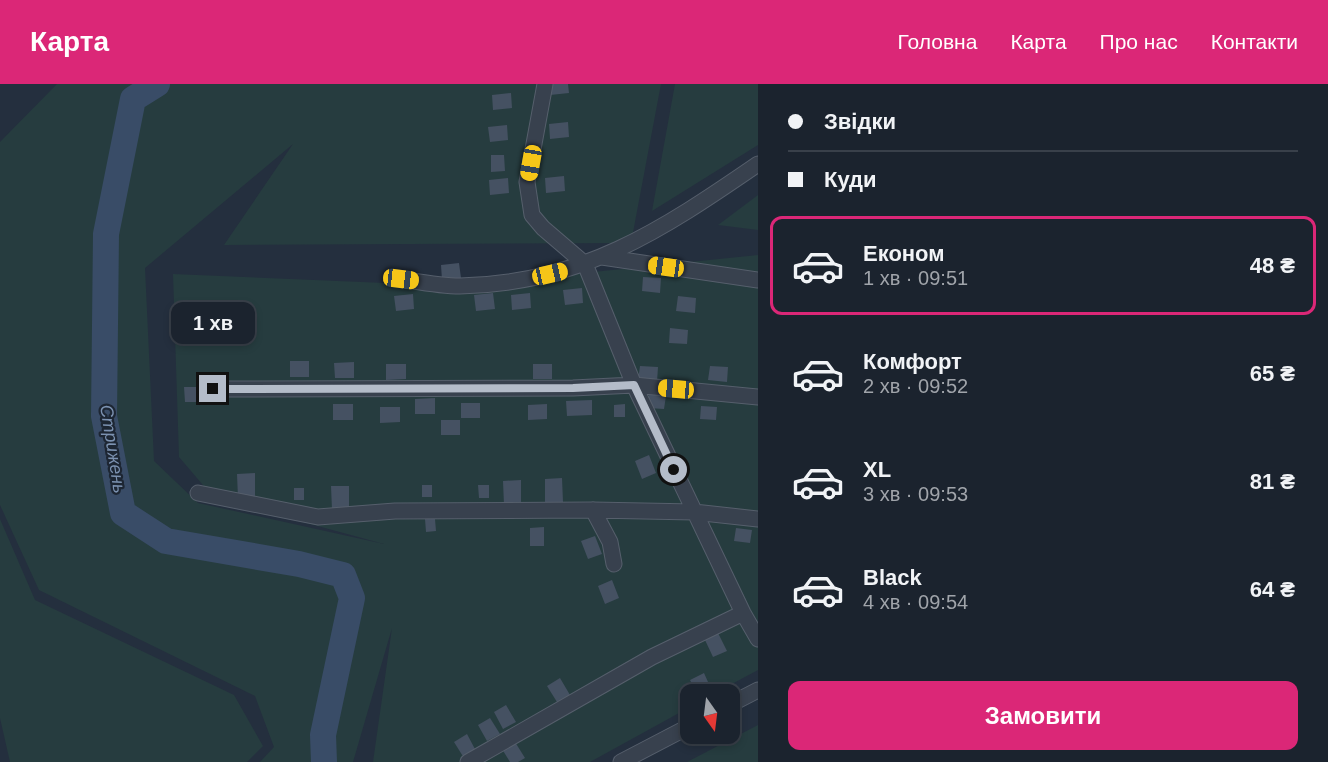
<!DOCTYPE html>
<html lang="uk">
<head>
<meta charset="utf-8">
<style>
  body { margin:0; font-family:Arial,sans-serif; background:#242b36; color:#f1f3f6; height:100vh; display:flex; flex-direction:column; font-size:22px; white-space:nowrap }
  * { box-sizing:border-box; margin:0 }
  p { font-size:20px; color:#a0a4aa }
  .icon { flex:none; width:33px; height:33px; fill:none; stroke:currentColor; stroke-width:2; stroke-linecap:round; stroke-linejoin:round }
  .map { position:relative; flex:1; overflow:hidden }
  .panel { display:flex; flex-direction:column; background:#1b232e; width:570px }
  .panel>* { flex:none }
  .hud { display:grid; align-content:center; height:132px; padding:0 30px; background:#1b232e }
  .needle { width:39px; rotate:166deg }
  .tools { position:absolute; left:680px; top:600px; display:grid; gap:12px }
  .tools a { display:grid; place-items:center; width:60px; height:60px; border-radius:12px; background:#1b232e; box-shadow:0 3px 9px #0003,0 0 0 2px #39404a; font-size:30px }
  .end { position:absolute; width:27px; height:27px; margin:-14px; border:8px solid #b4bcc9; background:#111; box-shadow:0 0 0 3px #111 }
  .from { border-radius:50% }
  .bubble { position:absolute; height:42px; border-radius:12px; background:#1b232e; box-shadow:0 3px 9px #0003,0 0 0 2px #39404a; font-size:20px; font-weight:700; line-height:42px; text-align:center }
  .car { position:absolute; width:18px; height:36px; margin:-18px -9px; border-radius:8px; box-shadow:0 0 4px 2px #0007; background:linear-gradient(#f5c518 24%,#345 0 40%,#f5c518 0 76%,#345 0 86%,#f5c518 0) }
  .hud b { display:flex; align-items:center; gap:21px; height:57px; font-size:22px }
  .hud b+b { border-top:2px solid #39404a }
  .hud i { width:15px; height:15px; background:#f1f3f6 }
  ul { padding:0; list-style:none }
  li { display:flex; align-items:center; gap:18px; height:99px; margin:0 12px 9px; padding:0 18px; border:3px solid transparent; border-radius:12px }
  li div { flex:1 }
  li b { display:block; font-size:22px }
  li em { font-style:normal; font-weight:700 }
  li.selected { border-color:#db2777 }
  li>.icon { width:54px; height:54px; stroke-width:1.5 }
  .cta { display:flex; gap:12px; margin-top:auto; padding:12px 30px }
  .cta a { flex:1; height:69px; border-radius:12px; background:#db2777; color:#fff; font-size:24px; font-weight:700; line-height:69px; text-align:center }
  header { display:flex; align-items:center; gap:36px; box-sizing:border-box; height:84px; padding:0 30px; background:#db2777; color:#fff }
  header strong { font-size:28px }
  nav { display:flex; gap:33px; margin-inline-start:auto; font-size:21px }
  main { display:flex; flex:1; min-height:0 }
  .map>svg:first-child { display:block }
  .green { fill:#263c3f }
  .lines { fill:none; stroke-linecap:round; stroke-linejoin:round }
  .river { stroke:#394c67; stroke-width:26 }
  .building { fill:#455162 }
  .minor-casing { stroke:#565f6c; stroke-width:17 }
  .minor { stroke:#38414e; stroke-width:15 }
  .route { stroke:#b4bcc9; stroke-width:8 }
  .labels { text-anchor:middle; stroke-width:4.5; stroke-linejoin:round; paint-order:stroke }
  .water-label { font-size:18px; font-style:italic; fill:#7c92b1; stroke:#1d2633 }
</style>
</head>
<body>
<header>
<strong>Карта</strong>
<nav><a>Головна</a><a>Карта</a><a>Про нас</a><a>Контакти</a></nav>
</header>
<main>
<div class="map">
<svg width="758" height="678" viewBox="0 0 758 678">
  <rect width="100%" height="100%" fill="#242f3e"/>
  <path class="green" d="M 57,0 L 661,0 L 631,159 L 224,161 L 293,60 L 145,184 L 154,377 L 198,419 L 384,460 L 214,414 L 179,373 L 173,190 L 457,202 L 758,171 L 758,586 L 713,610 L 690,610 L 690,623 L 590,678 L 373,678 L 392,544 L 353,678 L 260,678 L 274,663 L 255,612 L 39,506 L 0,421 L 0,58 Z
    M 675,0 L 758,0 L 758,61 L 652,127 Z
    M 758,111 L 758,146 L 718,141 Z
    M 0,435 L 35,516 L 234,611 L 263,662 L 247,678 L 10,678 L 0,634 Z
    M 758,641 L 758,678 L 687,678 Z"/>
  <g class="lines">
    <path class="river" d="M 157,0 L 133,15 L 106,150 L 104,332 L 123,429 L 166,457 L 299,480 L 343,491 L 352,514 L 323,651 L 324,678"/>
  </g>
  <path class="building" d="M 549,0 L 568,0 L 569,9 L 550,11 Z
    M 511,9 L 512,24 L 493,26 L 492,11 Z
    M 568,38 L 569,53 L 550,55 L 549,40 Z
    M 507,41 L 508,56 L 490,58 L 488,43 Z
    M 491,71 L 504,71 L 505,87 L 491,88 Z
    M 564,92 L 565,107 L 546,109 L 545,94 Z
    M 508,94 L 509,109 L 490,111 L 489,96 Z
    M 459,179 L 461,194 L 442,196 L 441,181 Z
    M 643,193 L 661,194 L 660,209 L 642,207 Z
    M 582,204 L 583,219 L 565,221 L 563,206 Z
    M 493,209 L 495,225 L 476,227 L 474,211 Z
    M 530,209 L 531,224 L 512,226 L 511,211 Z
    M 413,210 L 414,225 L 396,227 L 394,212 Z
    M 678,212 L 696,214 L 695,229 L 676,227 Z
    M 670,244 L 688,246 L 687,260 L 669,259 Z
    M 290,277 L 309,277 L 309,293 L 290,293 Z
    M 354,278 L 354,294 L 335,294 L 334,279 Z
    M 386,280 L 406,280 L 406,295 L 386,296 Z
    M 533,280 L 552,280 L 552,295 L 533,295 Z
    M 640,282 L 658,283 L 657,298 L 638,296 Z
    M 710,282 L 728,283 L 727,298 L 708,296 Z
    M 184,303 L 204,303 L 204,318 L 185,318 Z
    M 649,310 L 666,312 L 664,325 L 648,324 Z
    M 435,314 L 435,330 L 415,330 L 415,315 Z
    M 592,316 L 592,331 L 567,332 L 566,317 Z
    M 461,319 L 480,319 L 480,334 L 461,334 Z
    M 333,320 L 353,320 L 353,336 L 333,336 Z
    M 547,320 L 547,335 L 528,336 L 528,321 Z
    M 625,320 L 625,333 L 614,333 L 614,321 Z
    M 701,322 L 717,323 L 716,336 L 700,335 Z
    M 380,323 L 400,323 L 400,338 L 380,339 Z
    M 441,336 L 460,336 L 460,351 L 441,351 Z
    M 649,371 L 656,389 L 642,395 L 635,377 Z
    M 255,389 L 255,413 L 238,414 L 237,390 Z
    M 562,394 L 563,418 L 545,419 L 545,395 Z
    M 521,396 L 521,420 L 504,421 L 503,397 Z
    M 422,401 L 432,401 L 432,413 L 422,413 Z
    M 478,401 L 489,401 L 489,414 L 479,414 Z
    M 331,402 L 349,402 L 349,426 L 332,426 Z
    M 294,404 L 304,404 L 304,416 L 294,416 Z
    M 425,435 L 435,435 L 436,447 L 426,448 Z
    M 544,443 L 544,462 L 530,462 L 530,444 Z
    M 736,444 L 752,446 L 750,459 L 734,457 Z
    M 595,452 L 602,470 L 588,475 L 581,457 Z
    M 612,496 L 619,514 L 605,520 L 598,502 Z
    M 718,549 L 727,567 L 713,573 L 705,556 Z
    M 704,589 L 712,607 L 697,610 L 690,596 Z
    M 560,594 L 570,611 L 557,618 L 547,602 Z
    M 506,621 L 516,638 L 503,645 L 494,628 Z
    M 490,634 L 500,650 L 487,657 L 478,641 Z
    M 467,650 L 476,667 L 464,674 L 454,658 Z
    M 515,658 L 525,674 L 518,678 L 510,678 L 502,665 Z"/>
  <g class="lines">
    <g class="minor-casing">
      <path id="minor" d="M 545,0 L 527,98 L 532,131 L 543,144 L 585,180 L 634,301 L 743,529 L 758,555
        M 602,173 L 758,196
        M 401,195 C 420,198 440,202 460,202 C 581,200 662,146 758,80
        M 213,305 L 573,304 L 634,301 L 758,313
        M 198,409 L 318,433 L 395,427 L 593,426 L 694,428 L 758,435
        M 593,426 L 610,458 L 614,480
        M 729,621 L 758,606
        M 468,678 L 652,573 L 743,529
        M 621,678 L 690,642"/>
    </g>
    <use href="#minor" class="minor"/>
  </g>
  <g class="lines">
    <path class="route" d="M 213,305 L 573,304 L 634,301 L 674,386"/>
  </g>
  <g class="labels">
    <g class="water-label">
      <text transform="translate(113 365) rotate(81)" y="6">Стрижень</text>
    </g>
  </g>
</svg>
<div class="tools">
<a><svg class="needle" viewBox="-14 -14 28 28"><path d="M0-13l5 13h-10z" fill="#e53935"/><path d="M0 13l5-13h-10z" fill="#a0a4aa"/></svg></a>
</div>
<i class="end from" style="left:674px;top:386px"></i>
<i class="end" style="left:213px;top:305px"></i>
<div class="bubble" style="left:171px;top:218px;width:84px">1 хв</div>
<i class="car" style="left:531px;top:79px;rotate:190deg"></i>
<i class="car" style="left:666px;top:183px;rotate:278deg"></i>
<i class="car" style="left:550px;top:190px;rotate:77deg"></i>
<i class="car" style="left:401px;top:195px;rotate:97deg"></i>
<i class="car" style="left:676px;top:305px;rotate:275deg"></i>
</div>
<section class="panel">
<div class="hud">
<b><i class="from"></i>Звідки</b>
<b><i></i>Куди</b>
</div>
<ul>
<li class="selected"><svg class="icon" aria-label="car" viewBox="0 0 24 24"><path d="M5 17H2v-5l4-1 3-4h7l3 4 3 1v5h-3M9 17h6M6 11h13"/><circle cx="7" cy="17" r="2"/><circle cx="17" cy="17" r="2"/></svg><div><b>Економ</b><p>1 хв · 09:51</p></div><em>48 ₴</em></li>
<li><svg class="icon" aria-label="car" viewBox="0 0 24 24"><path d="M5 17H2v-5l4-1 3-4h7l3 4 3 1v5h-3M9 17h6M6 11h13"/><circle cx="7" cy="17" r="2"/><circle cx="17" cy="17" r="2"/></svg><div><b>Комфорт</b><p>2 хв · 09:52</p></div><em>65 ₴</em></li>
<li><svg class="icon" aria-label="car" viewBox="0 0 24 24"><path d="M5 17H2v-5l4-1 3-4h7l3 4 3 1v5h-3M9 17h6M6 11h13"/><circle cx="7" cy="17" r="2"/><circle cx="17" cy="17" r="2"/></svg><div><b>XL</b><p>3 хв · 09:53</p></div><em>81 ₴</em></li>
<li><svg class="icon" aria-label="car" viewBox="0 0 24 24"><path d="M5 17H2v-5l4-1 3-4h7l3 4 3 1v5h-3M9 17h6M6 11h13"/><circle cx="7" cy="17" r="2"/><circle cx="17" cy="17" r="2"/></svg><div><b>Black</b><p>4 хв · 09:54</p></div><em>64 ₴</em></li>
</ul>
<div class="cta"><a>Замовити</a></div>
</section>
</main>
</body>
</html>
